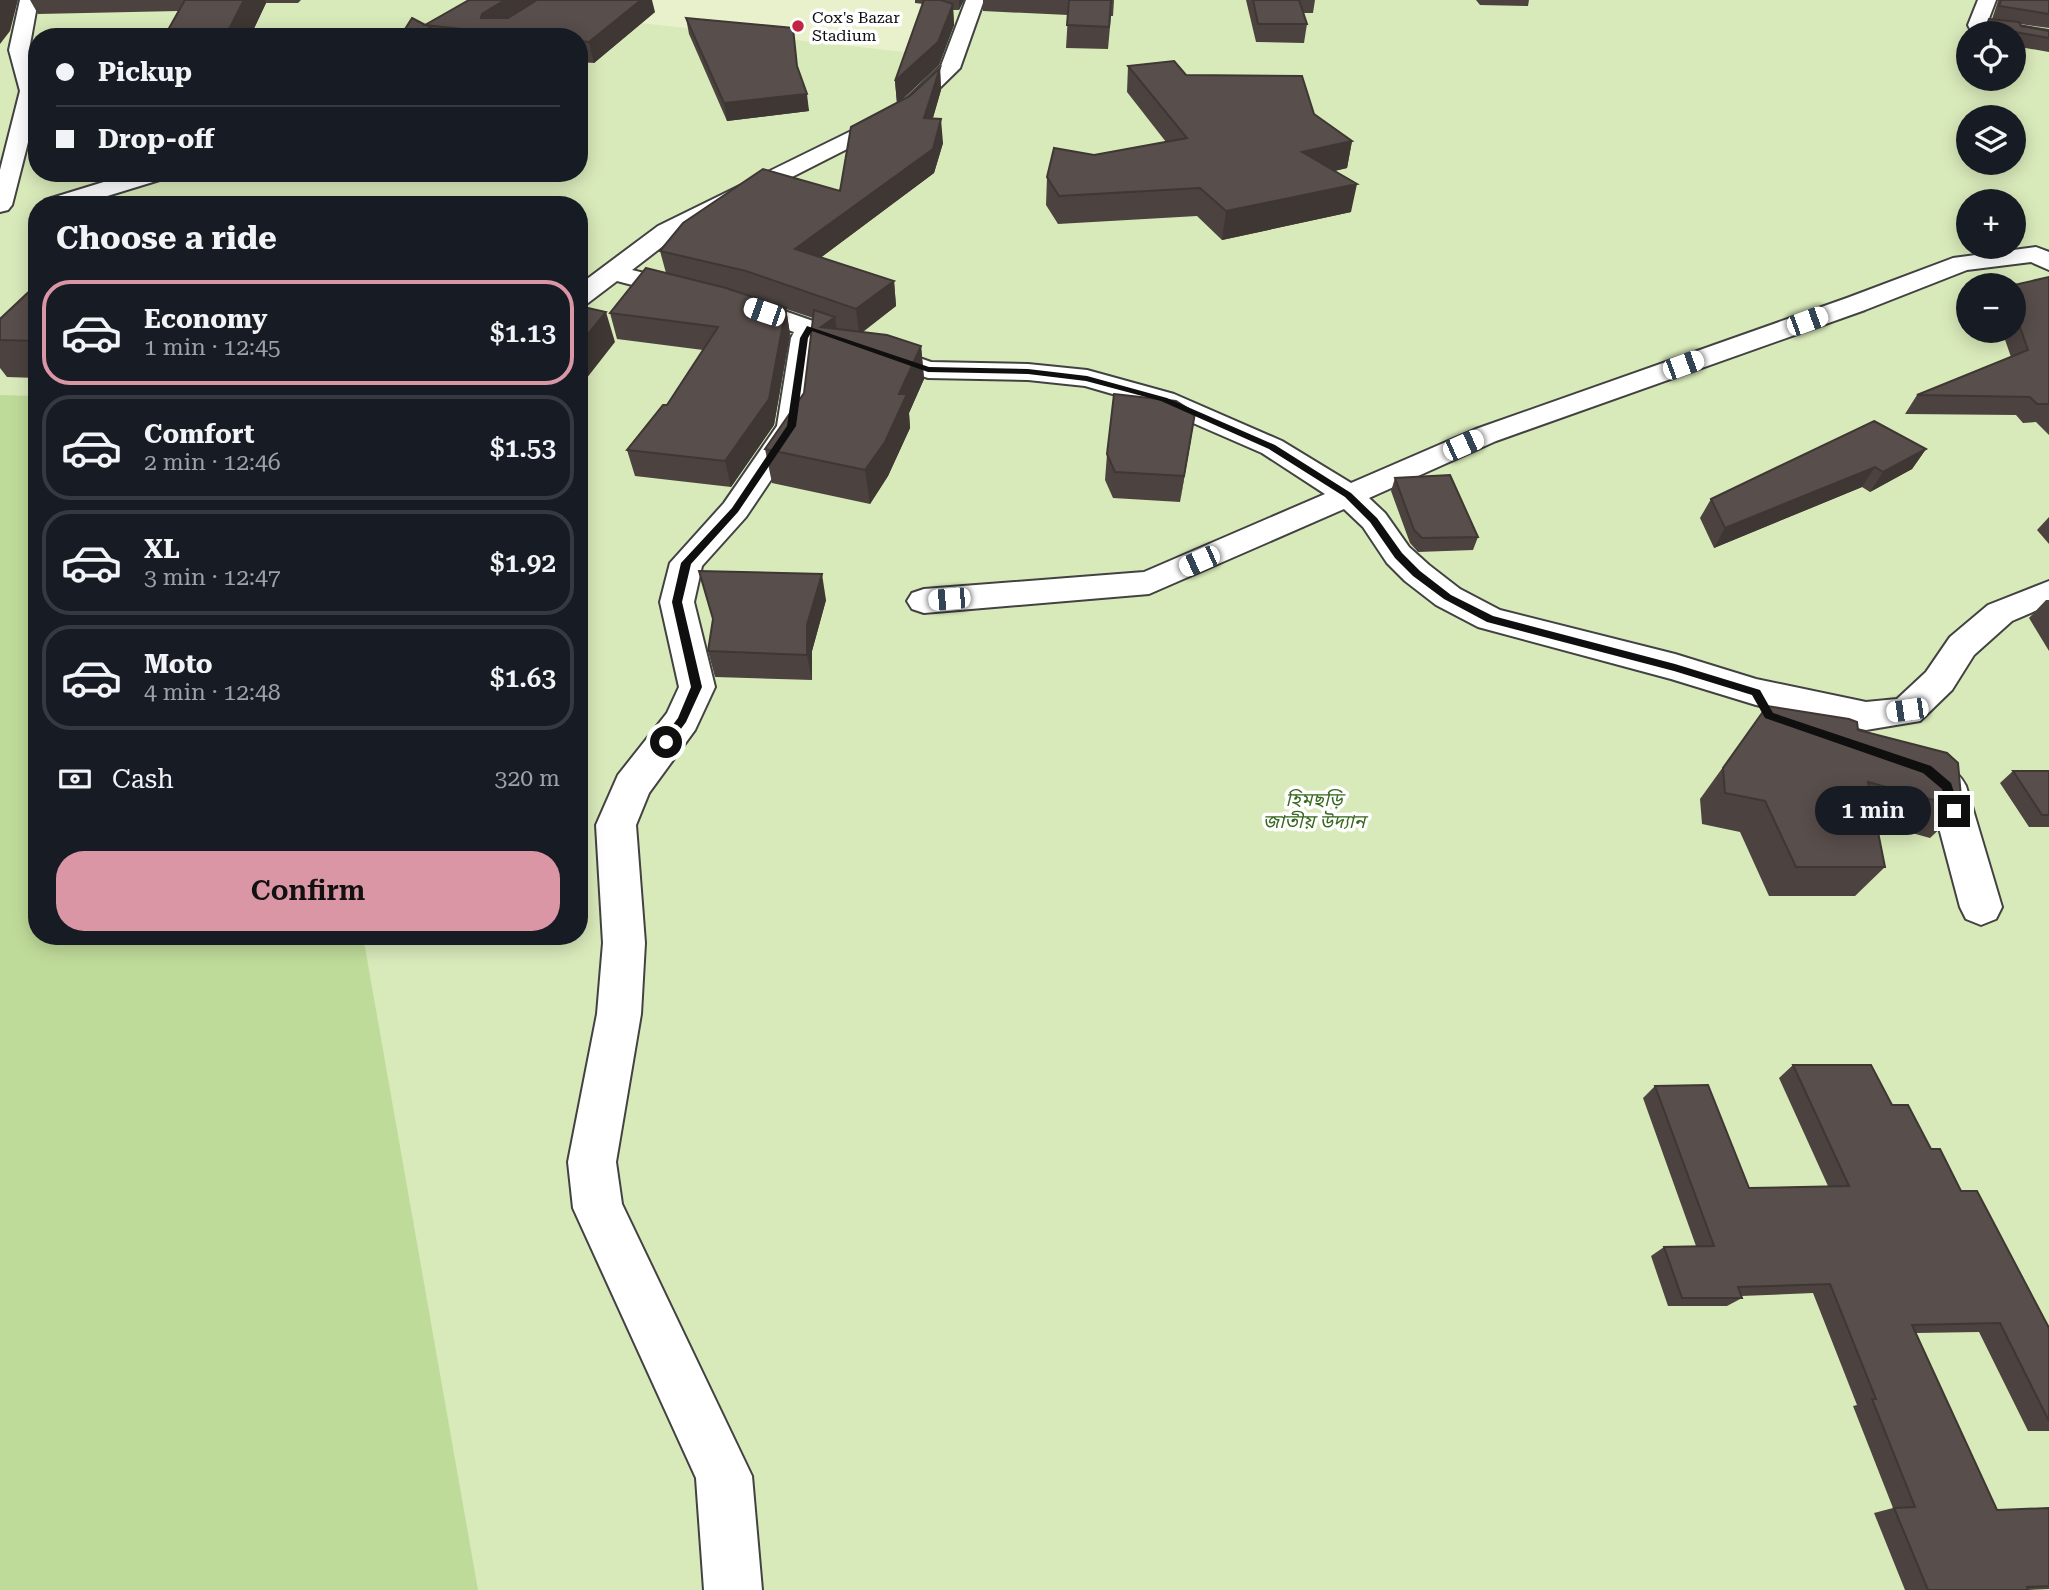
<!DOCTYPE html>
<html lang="en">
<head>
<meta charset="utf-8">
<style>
  body { margin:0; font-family:"Roboto Serif","Noto Sans Bengali",serif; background:#242831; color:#f1f3f6; height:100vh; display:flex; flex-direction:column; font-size:26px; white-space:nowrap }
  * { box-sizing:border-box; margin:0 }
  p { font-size:23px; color:#9ea1a6 }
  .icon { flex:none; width:38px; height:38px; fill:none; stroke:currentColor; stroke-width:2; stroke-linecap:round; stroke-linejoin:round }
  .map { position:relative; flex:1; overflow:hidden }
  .side { position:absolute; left:28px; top:196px; width:560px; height:749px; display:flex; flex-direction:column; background:#171b24; border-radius:28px; box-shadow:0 4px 18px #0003 }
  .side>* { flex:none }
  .guide { position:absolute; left:28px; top:28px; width:560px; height:154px; border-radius:28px; box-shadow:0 4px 18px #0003; display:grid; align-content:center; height:154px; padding:0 28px; background:#171b24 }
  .fabs { position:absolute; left:1956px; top:21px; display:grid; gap:14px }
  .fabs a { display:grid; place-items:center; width:70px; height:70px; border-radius:50%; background:#171b24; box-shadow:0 4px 18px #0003; font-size:35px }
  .end { position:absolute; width:32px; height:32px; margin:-16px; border:9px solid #0f0f0f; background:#fff; box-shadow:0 0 0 4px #fff }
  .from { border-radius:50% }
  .bubble { position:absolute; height:49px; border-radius:24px; background:#171b24; box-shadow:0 4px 18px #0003; font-size:23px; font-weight:600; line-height:49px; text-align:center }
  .car { position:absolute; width:21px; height:42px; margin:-21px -10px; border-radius:9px; box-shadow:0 0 5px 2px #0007; background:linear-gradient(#fff 24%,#345 0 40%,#fff 0 76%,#345 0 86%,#fff 0) }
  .guide b { display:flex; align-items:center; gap:24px; height:66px; font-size:26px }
  .guide b+b { border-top:2px solid #363941 }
  .guide i { width:18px; height:18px; background:#f1f3f6 }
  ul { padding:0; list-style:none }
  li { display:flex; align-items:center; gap:21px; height:105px; margin:0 14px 10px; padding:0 14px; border:4px solid #363941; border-radius:28px }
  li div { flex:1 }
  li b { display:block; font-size:26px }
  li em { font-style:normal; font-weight:600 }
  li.selected { border-color:#db96a5 }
  li>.icon { width:63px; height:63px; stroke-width:1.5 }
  h2 { padding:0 28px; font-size:32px; line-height:84px }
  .pay { display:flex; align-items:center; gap:18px; height:77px; padding:0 28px; font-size:26px }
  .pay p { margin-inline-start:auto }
  .primary-button { display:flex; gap:14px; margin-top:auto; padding:14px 28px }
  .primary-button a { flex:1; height:80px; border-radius:28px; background:#db96a5; color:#111; font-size:28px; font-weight:600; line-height:80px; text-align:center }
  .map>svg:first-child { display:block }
  .green { fill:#d9eaba; fill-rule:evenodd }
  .forest { fill:#bfdb99 }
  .pitch { fill:#e9f1cc }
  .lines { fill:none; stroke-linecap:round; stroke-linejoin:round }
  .minor-casing { stroke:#424242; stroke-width:4 }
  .minor { fill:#fff; fill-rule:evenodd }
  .wall { fill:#4c4340 }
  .shaded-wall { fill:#3e3734 }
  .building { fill:#584e4b; stroke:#3e3734; stroke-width:2 }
  .route { fill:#0f0f0f }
  .poi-dot { fill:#c12541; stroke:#fff; stroke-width:2.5 }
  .labels { text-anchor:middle; stroke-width:7; stroke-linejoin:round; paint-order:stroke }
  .far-poi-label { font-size:16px; fill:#0f0f0f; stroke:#fff; text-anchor:start }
  .park-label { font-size:19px; font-style:italic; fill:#37681e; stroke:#fff }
</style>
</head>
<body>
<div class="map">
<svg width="2049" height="1590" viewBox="0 0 2049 1590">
  <rect width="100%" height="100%" fill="#fffaf1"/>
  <path class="green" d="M 0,0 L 2049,0 L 2049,1590 L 0,1590 ZM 1969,33 L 2014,33 L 2014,79 L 1969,79 ZM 37,37 L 579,37 L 579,173 L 37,173 ZM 1969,117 L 2014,117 L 2014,163 L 1969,163 ZM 1969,201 L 2014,201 L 2014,247 L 1969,247 ZM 37,205 L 579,205 L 579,936 L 37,936 ZM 1969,285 L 2014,285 L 2014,331 L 1969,331 Z"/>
  <path class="forest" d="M 0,395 L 37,396 L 37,936 L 363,936 L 478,1590 L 0,1590 Z"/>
  <path class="pitch" d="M 599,0 L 949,0 L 905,52 L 577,16 Z"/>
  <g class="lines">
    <g class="minor-casing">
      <path id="minor" d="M 20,0 L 38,0 L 29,50 L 37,79 L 37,107 L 12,205 L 8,210 L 0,212 L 0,170 L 20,91 L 9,50 Z
        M 966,0 L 984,0 L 960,68 L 910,117 L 676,236 L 632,270 L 750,299 L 931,362 L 1028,364 L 1087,370 L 1174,394 L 1282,441 L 1351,483 L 1476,429 L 1847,298 L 1953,258 L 2036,247 L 2049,252 L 2049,270 L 2031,262 L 1967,270 L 1865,310 L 1496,441 L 1369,498 L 1385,513 L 1409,547 L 1429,565 L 1460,589 L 1500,610 L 1675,654 L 1756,679 L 1866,702 L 1897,699 L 1926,672 L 1950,637 L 1988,605 L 2049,581 L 2049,605 L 2012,621 L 1974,655 L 1952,690 L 1920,721 L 1866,730 L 1756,705 L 1671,679 L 1478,627 L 1436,605 L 1405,581 L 1387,563 L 1363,527 L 1344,509 L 1149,594 L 924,613 L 912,609 L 907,601 L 912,593 L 924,589 L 1144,572 L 1325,494 L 1262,453 L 1154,406 L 1085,386 L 1028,380 L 928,378 L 817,340 L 807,426 L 746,517 L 702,566 L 694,602 L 715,687 L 695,730 L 649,793 L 636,825 L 645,943 L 641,1014 L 616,1162 L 622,1204 L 752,1476 L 762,1590 L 704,1590 L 696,1478 L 573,1208 L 568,1162 L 597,1014 L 603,943 L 596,825 L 618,775 L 667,713 L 679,687 L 660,602 L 670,563 L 724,503 L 777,426 L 791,338 L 794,332 L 732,311 L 617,281 L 588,303 L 579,306 L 579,285 L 658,226 L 896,109 L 941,66 Z
        M 1978,0 L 1996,0 L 1988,21 L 2049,31 L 2049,43 L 2014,37 L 2014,33 L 1970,29 L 1968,25 Z
        M 133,173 L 169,173 L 166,178 L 78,205 L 41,205 L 45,200 Z
        M 1931,758 C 1947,763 1958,771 1966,786 L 2002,907 L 1996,919 L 1981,925 L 1966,919 L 1960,907 L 1930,794 L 1918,783 L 1912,773 L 1918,763 Z"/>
    </g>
    <use href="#minor" class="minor"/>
  </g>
  <path class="wall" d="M 30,0 L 301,0 L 298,3 L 266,3 L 250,37 L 164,37 L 178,11 L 38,14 Z
    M 915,0 L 964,0 L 959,10 L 953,10 L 954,25 L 939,65 L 901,101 L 910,96 L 940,68 L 941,90 L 933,118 L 943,143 L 934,173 L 821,257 L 894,281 L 896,306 L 863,332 L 921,346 L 924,379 L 909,413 L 910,428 L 888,476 L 870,504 L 772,483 L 765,449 L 804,393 L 813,318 L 786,309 L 790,334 L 774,425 L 731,487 L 635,476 L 627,450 L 667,405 L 703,350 L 617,339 L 610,313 L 666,273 L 660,251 L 840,191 L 897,103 L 895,81 L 923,4 L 915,3 Z
    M 983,0 L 1114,0 L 1113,16 L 1111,16 L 1108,49 L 1066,48 L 1068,15 L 983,11 Z
    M 1246,0 L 1315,0 L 1313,13 L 1303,13 L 1307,24 L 1304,43 L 1256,42 Z
    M 1476,0 L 1529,0 L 1528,6 L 1480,5 Z
    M 1998,0 L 2049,0 L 2049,28 L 2020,24 L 2021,26 L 2049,31 L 2049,52 L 2014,46 L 2014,33 L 1981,33 L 1989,19 L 2002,21 L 1992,19 L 1998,1 Z
    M 655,12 L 594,63 L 579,62 L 579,37 L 400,37 L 425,25 Z
    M 686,18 L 798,68 L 809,111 L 727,121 L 689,34 Z
    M 1128,66 L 1186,75 L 1314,114 L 1352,141 L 1347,168 L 1334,171 L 1351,212 L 1222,240 L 1197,216 L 1058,224 L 1046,205 L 1047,177 L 1094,155 L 1166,142 L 1127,92 Z
    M 2049,277 L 2049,435 L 2036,422 L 2023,423 L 2016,415 L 1905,414 L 1917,395 L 2011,357 L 2002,331 L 2014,331 L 2014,285 Z
    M 37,284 L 37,378 L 7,377 L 0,368 L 0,319 Z
    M 1191,439 L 1180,502 L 1113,498 L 1105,480 L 1107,454 Z
    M 1926,449 L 1912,469 L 1870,492 L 1862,487 L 1714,548 L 1700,518 L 1711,499 Z
    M 1395,478 L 1478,537 L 1473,550 L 1418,552 L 1410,543 L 1391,491 Z
    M 2049,517 L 2049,544 L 2037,530 Z
    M 826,600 L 812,651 L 812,680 L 715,677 L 708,651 Z
    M 2046,600 L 2049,600 L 2049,651 L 2029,618 Z
    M 1767,706 L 1858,730 L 1962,808 L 1930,838 L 1876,823 L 1885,867 L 1855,896 L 1769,896 L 1740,832 L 1702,824 L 1700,799 Z
    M 2013,771 L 2049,771 L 2049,827 L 2029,827 L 2000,783 Z
    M 1793,1065 L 1892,1105 L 1931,1149 L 1961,1191 L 2049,1328 L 2049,1431 L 2028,1431 L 1979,1332 L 1916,1333 L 1997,1510 L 2049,1508 L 2049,1589 L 2028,1590 L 1905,1590 L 1874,1513 L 1893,1508 L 1853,1406 L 1857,1405 L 1813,1293 L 1741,1296 L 1742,1298 L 1727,1306 L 1668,1306 L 1651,1256 L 1664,1247 L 1696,1246 L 1643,1098 L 1655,1086 L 1749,1188 L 1828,1186 L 1779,1078 Z"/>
  <path class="shaded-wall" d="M 0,0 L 18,0 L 10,31 L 0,44 Z
    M 244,0 L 265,0 L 266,3 L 250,37 L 225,37 Z
    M 505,0 L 543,0 L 493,32 L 481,18 L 482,14 Z
    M 641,0 L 652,0 L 655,12 L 594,63 L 589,42 Z
    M 959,0 L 964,0 L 959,10 Z
    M 953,4 L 954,25 L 939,65 L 897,104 L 895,81 Z
    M 940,68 L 941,90 L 926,141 L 924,118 Z
    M 807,94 L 809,111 L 727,121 L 724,103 Z
    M 941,119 L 943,143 L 934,173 L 799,274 L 795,249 Z
    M 1352,141 L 1347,168 L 1297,180 L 1302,152 Z
    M 1357,184 L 1351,212 L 1222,240 L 1226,211 Z
    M 894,281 L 896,306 L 859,334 L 856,309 Z
    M 786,308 L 790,334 L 774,425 L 731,487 L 725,461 Z
    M 606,312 L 615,342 L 579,388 L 579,345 Z
    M 835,317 L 839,350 L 821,327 Z
    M 921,346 L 924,379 L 909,413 L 910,428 L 888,476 L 870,504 L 865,470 Z
    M 1195,413 L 1191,439 L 1180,502 L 1184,476 Z
    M 1926,449 L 1912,469 L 1870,492 L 1883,472 Z
    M 1875,467 L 1862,487 L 1714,548 L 1725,528 Z
    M 822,574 L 826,600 L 812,651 L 812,680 L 807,655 L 807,625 Z"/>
  <path class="building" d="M 185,0 L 244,0 L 225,37 L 164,37 Z
    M 469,0 L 505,0 L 482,14 L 481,18 L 508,18 L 537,0 L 641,0 L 589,42 L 579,41 L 579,37 L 538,37 L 425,25 Z
    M 924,0 L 941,0 L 953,4 L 938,42 L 895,81 Z
    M 1069,0 L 1111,0 L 1109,27 L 1067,25 Z
    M 1253,0 L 1299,0 L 1307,24 L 1258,24 Z
    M 2001,0 L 2049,0 L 2049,14 L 1999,6 Z
    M 412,18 L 448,37 L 400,37 Z
    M 686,18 L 793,28 L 797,66 L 807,94 L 724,103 Z
    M 1989,19 L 2019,22 L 2021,26 L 2049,31 L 2049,38 L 1986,27 Z
    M 1174,61 L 1186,75 L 1302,76 L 1314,114 L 1352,141 L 1302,152 L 1357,184 L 1226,211 L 1200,188 L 1059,196 L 1047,177 L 1054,148 L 1094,155 L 1187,138 L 1128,66 Z
    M 940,68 L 924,118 L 941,119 L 933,149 L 795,249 L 894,281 L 856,309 L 746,271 L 660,251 L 683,223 L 763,169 L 840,191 L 851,127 L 910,96 Z
    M 646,268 L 726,288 L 786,308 L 769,399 L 725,461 L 627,450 L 663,405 L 667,405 L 718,327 L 610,313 Z
    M 2049,277 L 2049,404 L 2037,404 L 2030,397 L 1917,395 L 2028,350 L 2014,310 L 2014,285 Z
    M 37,284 L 37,341 L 0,340 L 0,319 Z
    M 579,306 L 606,312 L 579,345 Z
    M 814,310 L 835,317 L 821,327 L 887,335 L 921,346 L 899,394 L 907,394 L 885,442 L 865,470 L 765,449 L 804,393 Z
    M 1114,394 L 1176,401 L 1195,413 L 1184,476 L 1115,472 L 1107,454 Z
    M 1874,421 L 1926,449 L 1883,472 L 1875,467 L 1725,528 L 1711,499 Z
    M 1450,475 L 1478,537 L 1422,538 L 1414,530 L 1395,478 Z
    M 699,571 L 822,574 L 807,625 L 807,655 L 708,651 L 713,619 Z
    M 1767,706 L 1849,719 L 1857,722 L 1858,730 L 1947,753 L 1958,763 L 1962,808 L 1868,782 L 1885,867 L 1796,867 L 1765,801 L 1725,793 L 1723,768 Z
    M 2013,771 L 2049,771 L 2049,815 L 2042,815 Z
    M 1793,1065 L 1871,1065 L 1892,1105 L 1908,1105 L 1931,1149 L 1940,1149 L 1961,1191 L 1977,1191 L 2049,1328 L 2049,1421 L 2000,1323 L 1912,1325 L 1997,1510 L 2049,1508 L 2049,1586 L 2027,1587 L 2028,1590 L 1928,1590 L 1894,1508 L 1915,1507 L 1872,1399 L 1876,1399 L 1830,1284 L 1738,1287 L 1742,1298 L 1682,1298 L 1664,1247 L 1714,1246 L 1655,1086 L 1708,1085 L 1749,1188 L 1849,1186 Z"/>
  <path class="route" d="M 807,326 L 929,367 L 1028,369 L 1087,376 L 1167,398 L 1275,445 L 1351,493 L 1377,518 L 1402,553 L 1420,571 L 1451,595 L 1493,616 L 1675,664 L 1760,690 L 1773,713 L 1931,766 L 1951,783 L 1960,811 L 1958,814 L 1950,814 L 1942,789 L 1923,773 L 1765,718 L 1752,695 L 1674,671 L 1487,622 L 1444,599 L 1413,576 L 1395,558 L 1370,522 L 1345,497 L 1269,449 L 1161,401 L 1086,381 L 1028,374 L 928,372 L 812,331 L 808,338 L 796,426 L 738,512 L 691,564 L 682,602 L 702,687 L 686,722 L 669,745 L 662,745 L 660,742 L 678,718 L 691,687 L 672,602 L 681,563 L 732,508 L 787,426 L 800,338 Z"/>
  <circle class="poi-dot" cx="798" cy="26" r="7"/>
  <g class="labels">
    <g class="far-poi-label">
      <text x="812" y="23">Cox's Bazar<tspan x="812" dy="18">Stadium</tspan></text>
    </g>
    <g class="park-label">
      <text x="1314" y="806">হিমছড়ি<tspan x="1314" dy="22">জাতীয় উদ্যান</tspan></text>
    </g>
  </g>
</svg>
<div class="fabs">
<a><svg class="icon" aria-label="locate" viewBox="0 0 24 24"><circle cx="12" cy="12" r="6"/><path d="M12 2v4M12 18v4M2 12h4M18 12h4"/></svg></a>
<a><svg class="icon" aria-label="layers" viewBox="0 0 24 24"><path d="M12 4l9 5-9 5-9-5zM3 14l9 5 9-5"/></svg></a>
<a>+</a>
<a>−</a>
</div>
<i class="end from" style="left:666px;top:742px"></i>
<i class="end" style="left:1954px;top:811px"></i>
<div class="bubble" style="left:1815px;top:786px;width:116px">1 min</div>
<i class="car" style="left:764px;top:312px;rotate:289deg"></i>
<i class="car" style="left:1807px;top:321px;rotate:70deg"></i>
<i class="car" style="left:1683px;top:365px;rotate:70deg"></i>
<i class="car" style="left:1463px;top:445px;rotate:66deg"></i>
<i class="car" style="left:1199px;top:561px;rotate:246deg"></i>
<i class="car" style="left:949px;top:599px;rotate:265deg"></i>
<i class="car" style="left:1907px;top:710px;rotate:262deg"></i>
<div class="guide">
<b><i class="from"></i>Pickup</b>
<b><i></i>Drop-off</b>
</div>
<section class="side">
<h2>Choose a ride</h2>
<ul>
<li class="selected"><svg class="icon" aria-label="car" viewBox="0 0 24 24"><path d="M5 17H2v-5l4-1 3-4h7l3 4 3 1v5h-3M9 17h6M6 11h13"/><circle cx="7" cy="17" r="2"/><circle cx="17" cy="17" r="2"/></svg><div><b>Economy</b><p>1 min · 12:45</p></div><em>$1.13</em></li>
<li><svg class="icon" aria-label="car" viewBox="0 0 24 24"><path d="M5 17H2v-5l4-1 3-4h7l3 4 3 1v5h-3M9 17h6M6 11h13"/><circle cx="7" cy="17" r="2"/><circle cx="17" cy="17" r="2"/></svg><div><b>Comfort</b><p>2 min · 12:46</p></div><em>$1.53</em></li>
<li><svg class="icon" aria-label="car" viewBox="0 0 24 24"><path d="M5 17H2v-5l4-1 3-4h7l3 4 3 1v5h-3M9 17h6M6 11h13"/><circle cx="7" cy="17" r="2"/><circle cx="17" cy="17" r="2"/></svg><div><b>XL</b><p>3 min · 12:47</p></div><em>$1.92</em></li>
<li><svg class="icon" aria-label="car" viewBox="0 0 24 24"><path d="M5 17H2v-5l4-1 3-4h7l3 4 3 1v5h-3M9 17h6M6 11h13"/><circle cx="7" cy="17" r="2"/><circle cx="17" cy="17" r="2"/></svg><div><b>Moto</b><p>4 min · 12:48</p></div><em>$1.63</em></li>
</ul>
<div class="pay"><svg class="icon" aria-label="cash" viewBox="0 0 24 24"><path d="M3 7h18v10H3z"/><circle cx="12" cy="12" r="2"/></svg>Cash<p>320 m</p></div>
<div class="primary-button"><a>Confirm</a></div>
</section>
</div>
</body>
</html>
